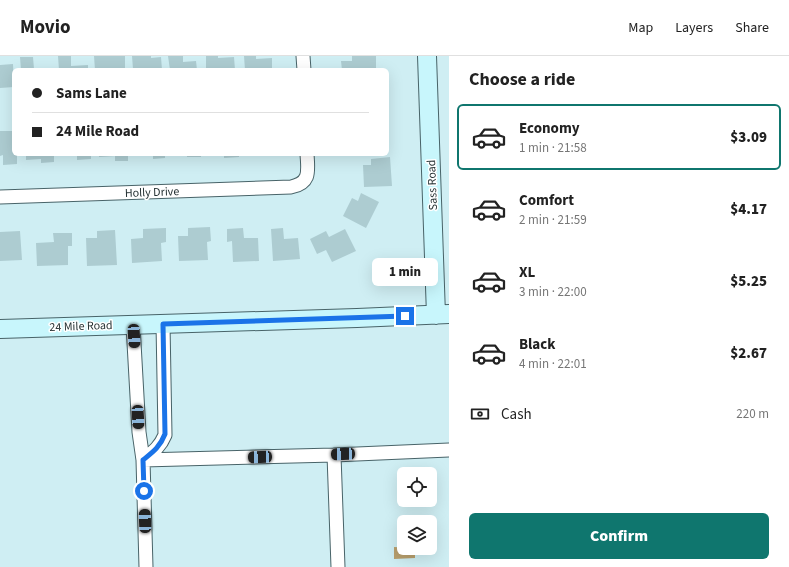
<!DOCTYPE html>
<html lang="en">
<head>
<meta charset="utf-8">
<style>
  body { margin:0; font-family:"Source Sans 3",sans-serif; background:#f2f2f2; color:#222; height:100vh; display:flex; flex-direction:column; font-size:15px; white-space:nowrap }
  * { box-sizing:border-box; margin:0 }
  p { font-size:13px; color:#767676 }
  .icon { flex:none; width:22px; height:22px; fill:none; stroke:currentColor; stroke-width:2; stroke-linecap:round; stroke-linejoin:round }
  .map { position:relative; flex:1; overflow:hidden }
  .details { display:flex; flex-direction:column; background:#fff; width:340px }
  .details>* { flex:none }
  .hud { position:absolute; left:12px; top:12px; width:377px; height:88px; border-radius:6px; box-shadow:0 4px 16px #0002; display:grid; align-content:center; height:88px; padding:0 20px; background:#fff }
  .controls { position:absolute; left:397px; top:411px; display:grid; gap:8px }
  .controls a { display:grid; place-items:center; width:40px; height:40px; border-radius:6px; background:#fff; box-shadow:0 4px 16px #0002; font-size:20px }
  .end { position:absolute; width:18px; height:18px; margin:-9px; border:5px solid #1a73e8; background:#fff; box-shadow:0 0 0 2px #fff }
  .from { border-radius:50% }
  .bubble { position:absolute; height:28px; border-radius:6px; background:#fff; box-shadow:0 4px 16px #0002; font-size:13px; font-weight:800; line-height:28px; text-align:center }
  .car { position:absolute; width:12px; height:24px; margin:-12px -6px; border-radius:5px; box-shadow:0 0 3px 1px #0007; background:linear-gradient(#222 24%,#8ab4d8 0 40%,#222 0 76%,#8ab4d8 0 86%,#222 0) }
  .hud b { display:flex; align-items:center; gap:14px; height:38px; font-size:15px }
  .hud b+b { border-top:1px solid #e0e0e0 }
  .hud i { width:10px; height:10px; background:#222 }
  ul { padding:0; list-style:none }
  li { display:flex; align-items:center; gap:12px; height:66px; margin:0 8px 6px; padding:0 12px; border:2px solid transparent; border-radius:6px }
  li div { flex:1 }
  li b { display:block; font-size:15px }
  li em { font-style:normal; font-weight:800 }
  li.active { border-color:#0f766e }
  li>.icon { width:36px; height:36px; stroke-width:1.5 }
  h2 { padding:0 20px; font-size:18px; line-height:48px }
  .pay { display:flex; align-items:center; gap:10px; height:44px; padding:0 20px; font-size:15px }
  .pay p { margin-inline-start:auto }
  .cta { display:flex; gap:8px; margin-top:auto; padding:8px 20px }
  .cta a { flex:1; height:46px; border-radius:6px; background:#0f766e; color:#fff; font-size:16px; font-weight:800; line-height:46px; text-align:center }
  header { display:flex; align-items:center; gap:24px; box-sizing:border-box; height:56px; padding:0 20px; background:#fff; border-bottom:1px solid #e0e0e0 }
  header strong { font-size:19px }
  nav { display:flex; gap:22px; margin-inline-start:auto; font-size:14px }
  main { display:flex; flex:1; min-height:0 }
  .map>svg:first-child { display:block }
  .water { fill:#b89f6d }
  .building { fill:#adccd1 }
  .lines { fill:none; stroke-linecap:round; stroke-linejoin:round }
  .street-casing { stroke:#486368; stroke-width:15 }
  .secondary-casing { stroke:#486368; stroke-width:20 }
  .street { stroke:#fff; stroke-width:13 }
  .secondary { stroke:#c8f6fc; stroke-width:18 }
  .route { stroke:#1a73e8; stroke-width:5 }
  .labels { text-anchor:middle; stroke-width:3; stroke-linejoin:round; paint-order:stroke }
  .street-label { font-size:12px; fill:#253133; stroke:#fff }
</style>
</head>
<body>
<header>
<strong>Movio</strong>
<nav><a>Map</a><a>Layers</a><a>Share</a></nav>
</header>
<main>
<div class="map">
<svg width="449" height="511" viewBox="0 0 449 511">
  <rect width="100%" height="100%" fill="#cfeef3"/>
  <path class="water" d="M 394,491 L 415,492 L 415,502 L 394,503 Z"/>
  <path class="building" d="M 58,0 L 71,0 L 71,10 L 88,9 L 88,14 L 59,14 Z
    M 94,0 L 125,0 L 125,14 L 95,14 Z
    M 132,0 L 151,0 L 151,2 L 161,1 L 162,14 L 137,14 L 137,13 L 133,13 Z
    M 168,0 L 183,0 L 183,6 L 196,5 L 197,14 L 170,14 Z
    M 206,0 L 218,0 L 218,2 L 234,1 L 235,14 L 206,14 Z
    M 244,0 L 256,0 L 256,3 L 272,2 L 272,14 L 245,14 Z
    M 352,0 L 376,0 L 376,14 L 342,14 L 341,5 L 352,5 Z
    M 20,1 L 33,1 L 34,13 L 50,12 L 50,14 L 21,14 Z
    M 13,8 L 14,31 L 0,32 L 0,9 Z
    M 0,75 L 14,75 L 14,98 L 17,98 L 17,108 L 3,109 L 3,99 L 0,100 Z
    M 26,98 L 54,98 L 54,106 L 41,107 L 41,103 L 26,104 Z
    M 77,98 L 91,98 L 91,103 L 77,104 Z
    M 99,98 L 128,98 L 128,105 L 115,105 L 115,100 L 99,101 Z
    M 153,98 L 165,98 L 165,102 L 153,103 Z
    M 187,98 L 201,98 L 201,101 L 187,101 Z
    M 224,98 L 239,98 L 239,101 L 224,102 Z
    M 390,101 L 392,130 L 364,131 L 363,109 L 371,109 L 371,103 Z
    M 361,137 L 379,146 L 366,172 L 343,160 L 352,142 L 358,145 Z
    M 210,171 L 211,185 L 207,186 L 208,204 L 179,205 L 178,180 L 188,180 L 188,172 Z
    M 166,172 L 166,186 L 161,187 L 162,205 L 132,207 L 131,183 L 143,182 L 143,173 Z
    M 243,172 L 244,182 L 258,182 L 259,205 L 233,206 L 232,185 L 227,186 L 227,173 Z
    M 283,172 L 284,183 L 298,182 L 300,203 L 273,205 L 271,173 Z
    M 345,173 L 356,195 L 332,206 L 326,194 L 317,198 L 310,183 L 326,175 L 329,181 Z
    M 115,174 L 117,209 L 87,210 L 86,182 L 97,182 L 97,175 Z
    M 20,175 L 22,204 L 0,205 L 0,176 Z
    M 53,177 L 72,177 L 72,190 L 68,190 L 68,209 L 37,210 L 36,187 L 54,186 Z"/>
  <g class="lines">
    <g class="street-casing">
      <path id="street" d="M 303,0 L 304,14
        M 0,141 L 291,131 C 311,127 308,115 307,98
        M 133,269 L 139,376 L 143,404 C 153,396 160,391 165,379 L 163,268
        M 334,399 L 338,511
        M 146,511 L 143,404 L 334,399 L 449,394"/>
    </g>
    <g class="secondary-casing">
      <path id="secondary" d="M 427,0 L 436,259
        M 0,273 L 357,262 L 449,258"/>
    </g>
    <use href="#street" class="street"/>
    <use href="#secondary" class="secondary"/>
  </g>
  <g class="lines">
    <path class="route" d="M 144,435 L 143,404 C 153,396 160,391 165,378 L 163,268 L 405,260"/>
  </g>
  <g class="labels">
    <g class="street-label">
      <text transform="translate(432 129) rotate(-92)" y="4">Sass Road</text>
      <text transform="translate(152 136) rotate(-2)" y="4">Holly Drive</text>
      <text transform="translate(81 270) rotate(-2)" y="4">24 Mile Road</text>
    </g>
  </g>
</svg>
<div class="controls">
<a><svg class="icon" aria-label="locate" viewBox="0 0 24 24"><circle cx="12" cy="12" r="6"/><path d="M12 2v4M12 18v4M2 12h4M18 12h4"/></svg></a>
<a><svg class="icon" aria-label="layers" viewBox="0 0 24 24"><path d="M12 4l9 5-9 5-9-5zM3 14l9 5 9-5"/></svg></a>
</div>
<i class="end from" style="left:144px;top:435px"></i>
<i class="end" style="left:405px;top:260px"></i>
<div class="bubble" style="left:372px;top:202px;width:66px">1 min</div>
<i class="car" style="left:134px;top:280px;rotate:177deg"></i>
<i class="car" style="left:138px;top:361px;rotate:177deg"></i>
<i class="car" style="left:343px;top:398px;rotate:268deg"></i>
<i class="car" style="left:260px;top:401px;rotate:268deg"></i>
<i class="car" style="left:145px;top:465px;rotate:358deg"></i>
<div class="hud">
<b><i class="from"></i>Sams Lane</b>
<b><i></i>24 Mile Road</b>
</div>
</div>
<section class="details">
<h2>Choose a ride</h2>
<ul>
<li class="active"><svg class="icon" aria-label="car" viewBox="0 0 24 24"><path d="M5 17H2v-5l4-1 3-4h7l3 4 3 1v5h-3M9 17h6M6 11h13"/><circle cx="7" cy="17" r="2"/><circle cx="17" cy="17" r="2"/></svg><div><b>Economy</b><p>1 min · 21:58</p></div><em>$3.09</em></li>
<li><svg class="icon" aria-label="car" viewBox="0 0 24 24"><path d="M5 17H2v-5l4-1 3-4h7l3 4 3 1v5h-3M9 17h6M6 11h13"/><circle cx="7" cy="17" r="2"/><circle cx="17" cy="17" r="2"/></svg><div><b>Comfort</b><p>2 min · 21:59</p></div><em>$4.17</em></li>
<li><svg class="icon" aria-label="car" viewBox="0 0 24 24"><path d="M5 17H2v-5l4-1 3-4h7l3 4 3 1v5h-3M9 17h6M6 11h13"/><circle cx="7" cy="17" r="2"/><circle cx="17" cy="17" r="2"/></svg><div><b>XL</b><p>3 min · 22:00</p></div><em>$5.25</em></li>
<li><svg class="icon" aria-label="car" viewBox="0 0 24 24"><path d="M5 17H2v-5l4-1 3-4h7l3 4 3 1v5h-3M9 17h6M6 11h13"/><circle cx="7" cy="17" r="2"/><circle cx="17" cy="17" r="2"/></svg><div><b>Black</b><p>4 min · 22:01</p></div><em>$2.67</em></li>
</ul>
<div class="pay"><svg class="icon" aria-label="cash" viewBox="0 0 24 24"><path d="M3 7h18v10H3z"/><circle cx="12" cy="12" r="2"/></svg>Cash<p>220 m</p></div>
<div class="cta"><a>Confirm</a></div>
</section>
</main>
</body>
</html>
